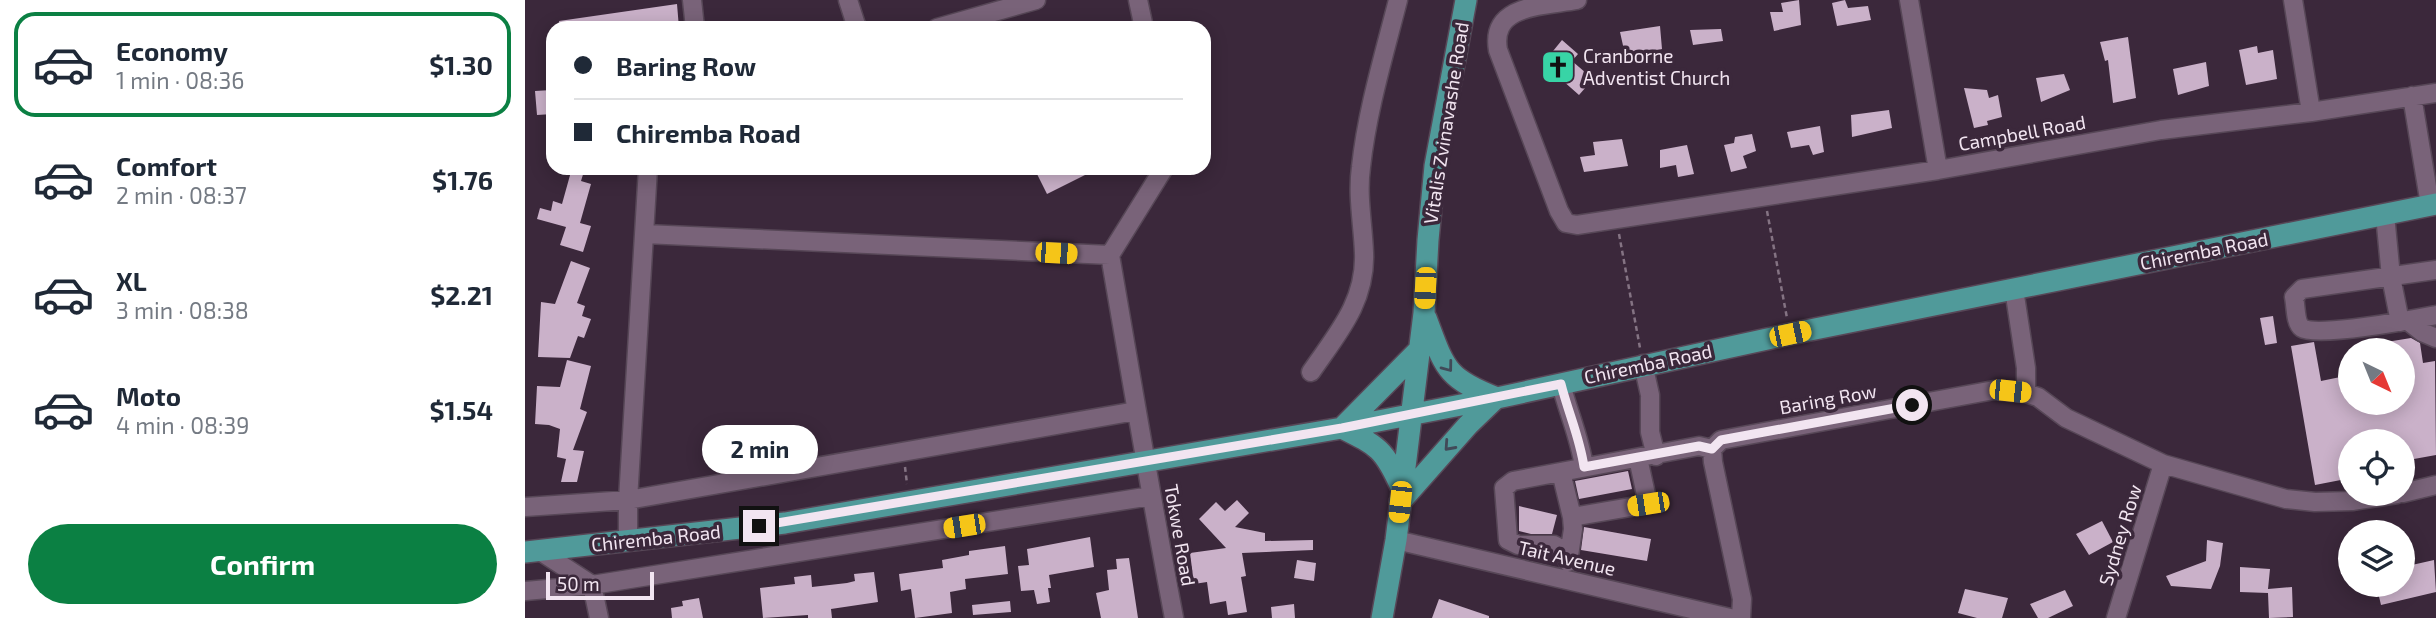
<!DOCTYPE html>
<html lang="en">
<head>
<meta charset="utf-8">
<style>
  body { margin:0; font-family:"Exo 2",sans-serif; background:#f2f2f3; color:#1f2937; height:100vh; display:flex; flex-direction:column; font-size:26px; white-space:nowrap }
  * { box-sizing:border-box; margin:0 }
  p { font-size:23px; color:#747a83 }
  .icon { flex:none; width:38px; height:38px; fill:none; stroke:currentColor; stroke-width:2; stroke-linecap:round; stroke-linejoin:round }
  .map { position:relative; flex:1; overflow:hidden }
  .sheet { display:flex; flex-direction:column; background:#fff; width:525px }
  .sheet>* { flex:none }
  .banner { position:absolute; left:21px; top:21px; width:665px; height:154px; border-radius:21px; box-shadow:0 4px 18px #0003; display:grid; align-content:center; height:154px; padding:0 28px; background:#fff }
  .needle { width:46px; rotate:137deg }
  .buttons { position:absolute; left:1813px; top:338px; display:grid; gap:14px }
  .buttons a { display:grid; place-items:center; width:77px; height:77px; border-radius:50%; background:#fff; box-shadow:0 4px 18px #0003; font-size:35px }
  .scale { position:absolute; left:21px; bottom:18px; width:108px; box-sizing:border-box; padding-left:7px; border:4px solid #f2e5f1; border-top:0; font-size:19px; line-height:24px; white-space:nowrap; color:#f2e5f1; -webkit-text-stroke:5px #3b283b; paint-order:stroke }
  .end { position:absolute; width:32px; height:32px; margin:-16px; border:9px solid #f2e5f1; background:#111; box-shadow:0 0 0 4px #111 }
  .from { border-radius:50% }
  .bubble { position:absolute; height:49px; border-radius:24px; background:#fff; box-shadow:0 4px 18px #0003; font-size:23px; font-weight:700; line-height:49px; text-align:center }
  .car { position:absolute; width:21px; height:42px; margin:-21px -10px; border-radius:9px; box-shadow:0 0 5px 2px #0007; background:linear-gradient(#f5c518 24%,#345 0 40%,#f5c518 0 76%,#345 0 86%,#f5c518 0) }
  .banner b { display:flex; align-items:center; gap:24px; height:66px; font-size:26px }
  .banner b+b { border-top:2px solid #e0e1e3 }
  .banner i { width:18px; height:18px; background:#1f2937 }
  ul { padding:12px 0 0; list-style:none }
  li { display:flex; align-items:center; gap:21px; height:105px; margin:0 14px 10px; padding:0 14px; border:4px solid transparent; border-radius:21px }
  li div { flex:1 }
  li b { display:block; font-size:26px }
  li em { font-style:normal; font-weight:700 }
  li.current { border-color:#0b8043 }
  li>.icon { width:63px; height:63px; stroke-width:1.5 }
  .cta { display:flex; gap:14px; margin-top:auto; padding:14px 28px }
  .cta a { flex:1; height:80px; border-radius:42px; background:#0b8043; color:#fff; font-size:28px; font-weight:700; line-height:80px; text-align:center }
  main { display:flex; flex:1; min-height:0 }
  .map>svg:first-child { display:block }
  .building { fill:#cab1c9 }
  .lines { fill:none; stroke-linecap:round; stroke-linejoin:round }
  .minor-casing { stroke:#574757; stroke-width:21 }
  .major-casing { stroke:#574757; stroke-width:24 }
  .path { stroke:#847383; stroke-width:2.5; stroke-dasharray:5 3.5; stroke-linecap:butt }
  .minor { stroke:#796379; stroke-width:18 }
  .major { stroke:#509a9a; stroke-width:21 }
  .oneway { stroke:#414a58 }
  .route { stroke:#f2e5f1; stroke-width:9 }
  .labels { text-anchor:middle; stroke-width:7; stroke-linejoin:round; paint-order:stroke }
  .poi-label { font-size:19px; fill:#f2e5f1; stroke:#3b283b; text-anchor:start }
  .street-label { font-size:19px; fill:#f2e5f1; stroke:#3b283b }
</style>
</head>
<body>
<main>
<section class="sheet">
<ul>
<li class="current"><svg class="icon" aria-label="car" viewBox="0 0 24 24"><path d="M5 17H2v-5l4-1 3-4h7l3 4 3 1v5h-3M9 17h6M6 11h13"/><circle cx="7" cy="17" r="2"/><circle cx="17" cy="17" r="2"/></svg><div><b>Economy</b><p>1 min · 08:36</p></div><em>$1.30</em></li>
<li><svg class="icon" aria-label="car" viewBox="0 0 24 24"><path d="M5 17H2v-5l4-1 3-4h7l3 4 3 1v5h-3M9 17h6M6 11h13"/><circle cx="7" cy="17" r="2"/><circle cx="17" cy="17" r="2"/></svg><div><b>Comfort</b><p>2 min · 08:37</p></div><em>$1.76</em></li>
<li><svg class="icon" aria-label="car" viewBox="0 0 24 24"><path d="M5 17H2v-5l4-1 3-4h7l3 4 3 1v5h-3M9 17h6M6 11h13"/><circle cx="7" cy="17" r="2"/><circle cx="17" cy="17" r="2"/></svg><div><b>XL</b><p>3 min · 08:38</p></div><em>$2.21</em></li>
<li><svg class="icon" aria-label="car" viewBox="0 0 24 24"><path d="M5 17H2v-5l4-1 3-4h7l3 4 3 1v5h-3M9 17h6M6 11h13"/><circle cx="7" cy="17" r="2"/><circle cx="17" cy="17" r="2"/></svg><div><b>Moto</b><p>4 min · 08:39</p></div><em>$1.54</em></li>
</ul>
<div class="cta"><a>Confirm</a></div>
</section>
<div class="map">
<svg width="1911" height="618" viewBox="0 0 1911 618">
  <rect width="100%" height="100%" fill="#3b283b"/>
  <path class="building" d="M 1274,0 L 1276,25 L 1249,31 L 1245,12 L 1258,12 L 1256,3 Z
    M 1320,0 L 1323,8 L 1343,6 L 1346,20 L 1312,26 L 1307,3 Z
    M 152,4 L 154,28 L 35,28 L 34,21 Z
    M 1135,26 L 1137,49 L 1119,55 L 1122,62 L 1108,62 L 1101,59 L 1095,32 Z
    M 1196,29 L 1198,41 L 1168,45 L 1165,30 Z
    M 1603,37 L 1611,98 L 1588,103 L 1583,60 L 1580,61 L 1575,42 Z
    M 1037,40 L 1053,54 L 1047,61 L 1068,79 L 1054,95 L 1020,65 L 1026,57 L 1024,56 Z
    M 1732,46 L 1733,53 L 1748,50 L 1752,79 L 1721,85 L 1714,50 Z
    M 1681,62 L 1684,86 L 1653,95 L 1648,69 Z
    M 1539,74 L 1545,90 L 1516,102 L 1511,78 Z
    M 1439,88 L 1462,90 L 1464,98 L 1473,95 L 1477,117 L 1462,121 L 1463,125 L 1449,128 Z
    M 27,90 L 28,114 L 12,115 L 10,91 Z
    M 1364,110 L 1367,128 L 1327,137 L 1326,115 Z
    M 1295,126 L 1299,152 L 1288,155 L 1284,145 L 1266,148 L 1262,132 Z
    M 1227,134 L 1231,151 L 1218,156 L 1222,168 L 1206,172 L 1199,145 L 1209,143 L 1210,137 Z
    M 1097,139 L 1103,166 L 1059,172 L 1055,157 L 1070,155 L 1068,142 Z
    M 1162,145 L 1169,174 L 1153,177 L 1151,165 L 1135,168 L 1135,150 Z
    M 47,168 L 60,168 L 56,181 L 66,184 L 55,223 L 66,226 L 58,252 L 35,245 L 41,227 L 12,219 L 15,208 L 26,211 L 28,201 L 37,204 Z
    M 509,168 L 574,168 L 522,194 Z
    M 46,261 L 65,268 L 52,303 L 60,306 L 57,316 L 66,319 L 59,338 L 53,336 L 45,358 L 13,357 L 16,302 L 30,304 Z
    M 1748,316 L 1752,343 L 1740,345 L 1735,318 Z
    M 1886,338 L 1895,343 L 1898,363 L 1910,361 L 1911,455 L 1878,461 L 1878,441 L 1825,441 L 1825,470 L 1820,471 L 1821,479 L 1790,485 L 1766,346 L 1789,342 L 1796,381 L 1825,375 L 1825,402 L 1878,402 L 1878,350 L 1850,350 L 1849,344 Z
    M 42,360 L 66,366 L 55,409 L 62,412 L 48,450 L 59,451 L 52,482 L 36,482 L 41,459 L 32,457 L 35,429 L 24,425 L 10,424 L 12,386 L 35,387 Z
    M 1103,471 L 1107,489 L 1054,499 L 1050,481 Z
    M 712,500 L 724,513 L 710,527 L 740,533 L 740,541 L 788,540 L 788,550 L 717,553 L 721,576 L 716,577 L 722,612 L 703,615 L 701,601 L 685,604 L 682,582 L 669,584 L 665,553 L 701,548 L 674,519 L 691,502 L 700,511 Z
    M 994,506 L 1032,515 L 1027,534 L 1006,534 L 994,531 Z
    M 1577,521 L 1588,542 L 1564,555 L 1551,534 Z
    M 1059,527 L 1126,539 L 1122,561 L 1056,550 Z
    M 565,537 L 569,567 L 524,575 L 526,588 L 523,588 L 525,602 L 512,604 L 509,590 L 496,591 L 493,566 L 504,565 L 502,549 Z
    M 1682,540 L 1698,543 L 1695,566 L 1686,589 L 1646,586 L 1641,576 L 1681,561 Z
    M 480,546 L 483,574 L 440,579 L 441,589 L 425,592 L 427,613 L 390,618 L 386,589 L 376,591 L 374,574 L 418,568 L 417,560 L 444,555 L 444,551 Z
    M 604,558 L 613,618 L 576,618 L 571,593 L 584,590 L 582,570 L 592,569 L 591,559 Z
    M 772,560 L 791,563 L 789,581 L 769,578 Z
    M 1909,560 L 1911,592 L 1856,605 L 1851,584 L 1878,584 L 1878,567 Z
    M 1715,567 L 1745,569 L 1743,589 L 1767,587 L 1768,617 L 1744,618 L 1743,593 L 1715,592 Z
    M 349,572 L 353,602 L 306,609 L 307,618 L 283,618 L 283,615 L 238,618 L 235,588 L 270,584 L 269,577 L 286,575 L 287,587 L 322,583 L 330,581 L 329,574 Z
    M 1440,589 L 1483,598 L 1477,618 L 1452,618 L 1433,613 Z
    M 1540,590 L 1548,606 L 1523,618 L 1513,618 L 1505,604 Z
    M 174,598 L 178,618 L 147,618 L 146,608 L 158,606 L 157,601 Z
    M 914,599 L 964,616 L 964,618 L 907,618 Z
    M 485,601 L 486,612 L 448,615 L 447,605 Z
    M 769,604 L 770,618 L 747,618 L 746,607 Z"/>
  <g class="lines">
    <g class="minor-casing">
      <path id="minor" d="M 167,0 L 170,28
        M 323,0 L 332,28
        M 613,0 L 619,28
        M 1052,0 C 1019,6 965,4 973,50 L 1034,211 L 1041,223 L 1052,225 L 1413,170 L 1636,130 L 1786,112 L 1911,93
        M 1384,0 L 1413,170
        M 1768,0 L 1786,112
        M 412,28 L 511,0
        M 1887,96 L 1905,205
        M 639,168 L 585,255 C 606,376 626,497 649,618
        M 1860,215 L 1866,277 L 1875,322
        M 120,234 L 585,255
        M 1911,270 L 1777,289 L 1769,297 C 1771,306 1770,323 1777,328 C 1792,338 1890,319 1911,315
        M 1489,289 L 1501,368 L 1501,393
        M 1883,321 L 1897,332 L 1911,338
        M 1118,364 L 1125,395 L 1125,432 L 1131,456
        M 786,372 C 812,334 841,302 839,253 C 838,224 832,196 836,167 C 842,111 859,55 873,0
        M 1036,384 C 1043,412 1055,438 1059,467
        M 1036,472 L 1047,517 L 1048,529 L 1043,562
        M 1878,493 L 1911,485
        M 0,507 L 103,500 L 611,411
        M 1047,517 L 1123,504 L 1113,458
        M 103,540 L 103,500 L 123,168
        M 871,540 L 1205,618
        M 15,551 L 67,585 L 74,618
        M 1043,553 L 1029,545 L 993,545 L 983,540 L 979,488 L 988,481 L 1174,446 L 1187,449
        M 0,591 L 67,585 L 626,496
        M 1216,618 L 1217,599 L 1188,462 L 1187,449 L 1196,440 L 1469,390 L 1501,393 L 1513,397 L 1541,418 L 1638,464 L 1761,499 L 1790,502 L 1827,501 L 1872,494
        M 1591,618 L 1638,464"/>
    </g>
    <g class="major-casing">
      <path id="major" d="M 901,318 C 920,368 920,378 972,398
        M 817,428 L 895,349
        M 817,428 C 853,446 859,449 876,487
        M 875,502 L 943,425 L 971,398
        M 0,552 L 260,523 L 817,428 L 972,398 L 1265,334 L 1911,204
        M 857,618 L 871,540 L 899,313 L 903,240 L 910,166 L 941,0"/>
    </g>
    <path class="path" d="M 1242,211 L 1262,318
      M 1094,234 L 1115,348
      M 380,467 L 382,484"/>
    <use href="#minor" class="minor"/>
    <use href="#major" class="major"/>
  </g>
  <defs><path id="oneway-chevron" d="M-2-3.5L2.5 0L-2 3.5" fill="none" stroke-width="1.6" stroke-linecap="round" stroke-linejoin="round" transform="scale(1.75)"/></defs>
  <g class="oneway">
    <use href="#oneway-chevron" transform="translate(923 367) rotate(53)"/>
    <use href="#oneway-chevron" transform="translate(924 446) rotate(132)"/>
  </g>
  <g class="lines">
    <path class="route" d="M 234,526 L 817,428 L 1036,384 C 1043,412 1055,438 1059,467 L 1174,446 L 1187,449 L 1196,440 L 1387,405"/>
  </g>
  <defs>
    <g id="church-square" transform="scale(1.75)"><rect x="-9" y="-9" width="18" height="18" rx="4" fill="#38d4a6" stroke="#3b283b"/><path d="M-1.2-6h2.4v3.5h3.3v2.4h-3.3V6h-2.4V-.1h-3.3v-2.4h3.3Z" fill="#111"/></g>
  </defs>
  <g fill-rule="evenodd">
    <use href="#church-square" x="1033" y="67"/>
  </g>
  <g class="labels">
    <g class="poi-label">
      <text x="1058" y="63">Cranborne<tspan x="1058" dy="22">Adventist Church</tspan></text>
    </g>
    <g class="street-label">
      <text transform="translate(921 123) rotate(-81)" y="7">Vitalis Zvinavashe Road</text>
      <text transform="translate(1497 133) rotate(-10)" y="7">Campbell Road</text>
      <text transform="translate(1679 251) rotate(-11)" y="7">Chiremba Road</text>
      <text transform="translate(1123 364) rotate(-12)" y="7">Chiremba Road</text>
      <text transform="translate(1303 399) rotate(-10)" y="7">Baring Row</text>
      <text transform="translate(655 535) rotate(80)" y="7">Tokwe Road</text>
      <text transform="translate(1595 535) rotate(-73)" y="7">Sydney Row</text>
      <text transform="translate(131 538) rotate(-6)" y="7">Chiremba Road</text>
      <text transform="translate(1042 558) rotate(13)" y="7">Tait Avenue</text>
    </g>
  </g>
</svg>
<div class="buttons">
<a><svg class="needle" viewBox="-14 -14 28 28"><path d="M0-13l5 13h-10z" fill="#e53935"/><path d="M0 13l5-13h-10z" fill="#747a83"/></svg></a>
<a><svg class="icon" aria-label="locate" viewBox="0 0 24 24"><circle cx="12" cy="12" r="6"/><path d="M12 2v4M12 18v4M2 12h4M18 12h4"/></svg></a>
<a><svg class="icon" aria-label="layers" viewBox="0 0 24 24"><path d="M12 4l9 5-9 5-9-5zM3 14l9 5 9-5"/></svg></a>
</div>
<div class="scale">50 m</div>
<i class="end from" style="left:1387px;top:405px"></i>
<i class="end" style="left:234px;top:526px"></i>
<div class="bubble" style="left:177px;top:425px;width:116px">2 min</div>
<i class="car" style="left:531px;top:253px;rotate:93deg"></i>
<i class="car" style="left:900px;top:288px;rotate:183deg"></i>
<i class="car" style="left:1265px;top:334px;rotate:78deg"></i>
<i class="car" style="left:1485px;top:391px;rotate:96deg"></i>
<i class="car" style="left:875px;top:502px;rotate:186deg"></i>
<i class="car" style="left:1123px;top:504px;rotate:261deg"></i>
<i class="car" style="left:439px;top:526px;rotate:261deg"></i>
<div class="banner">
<b><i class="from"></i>Baring Row</b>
<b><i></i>Chiremba Road</b>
</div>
</div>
</main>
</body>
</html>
